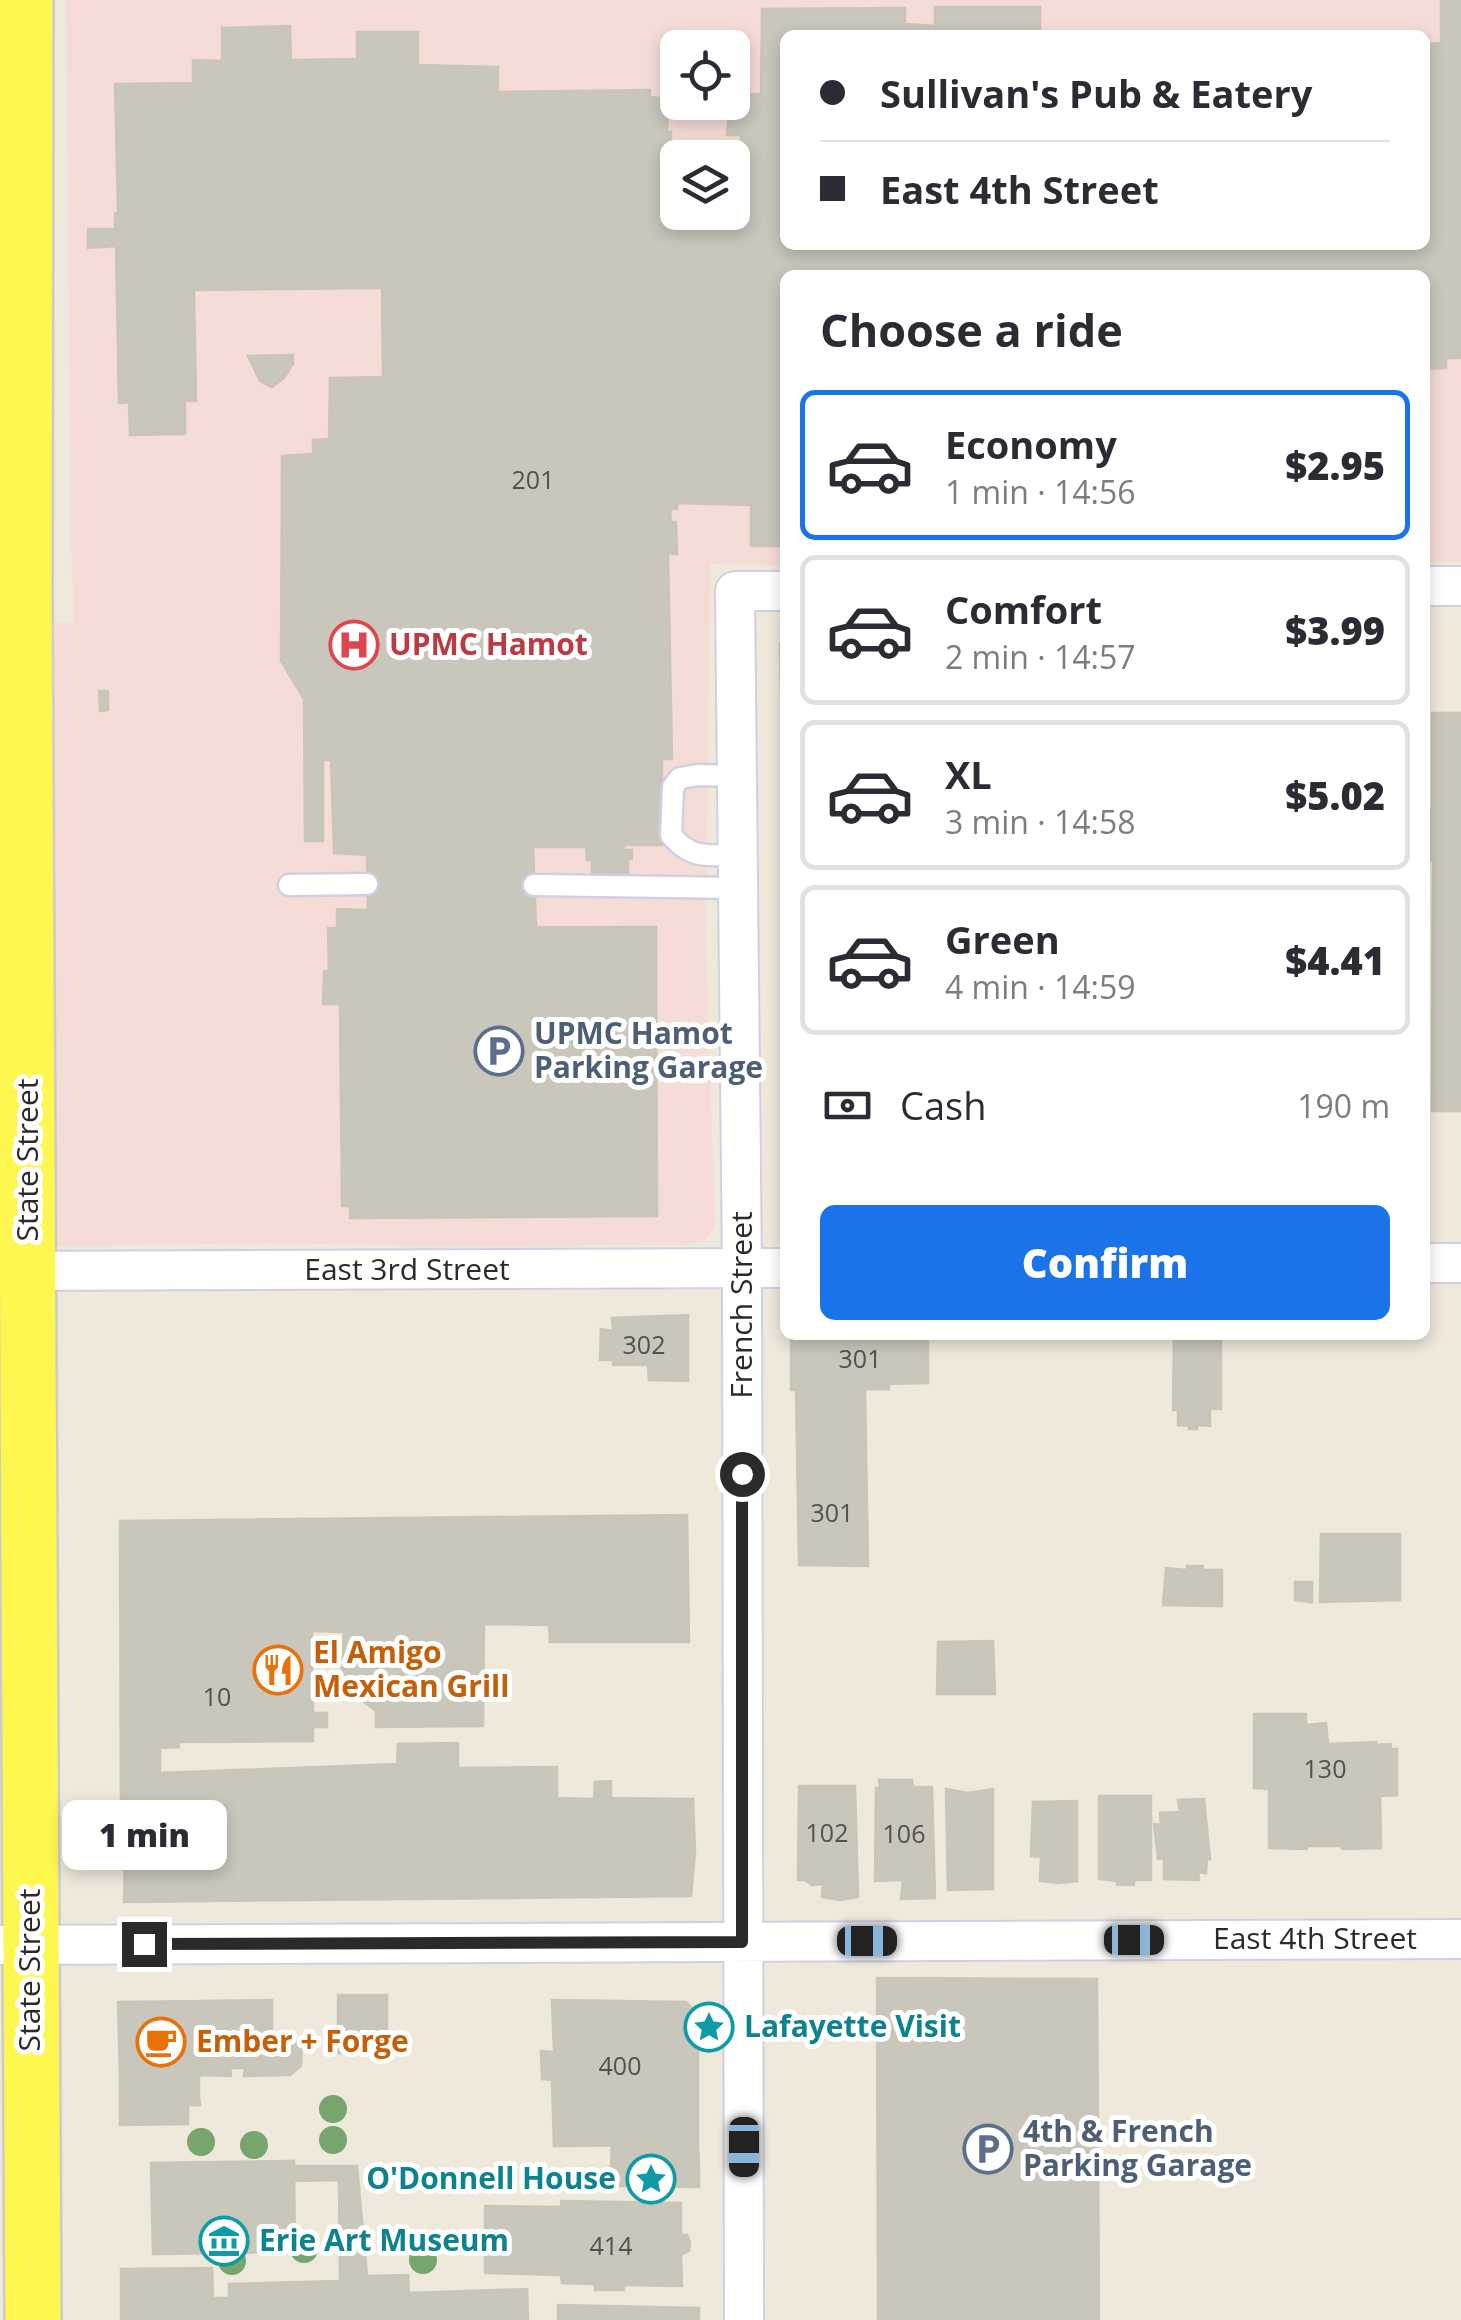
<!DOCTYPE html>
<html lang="en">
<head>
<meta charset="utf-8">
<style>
  body { margin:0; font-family:"Open Sans",sans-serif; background:#f7f7f7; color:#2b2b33; height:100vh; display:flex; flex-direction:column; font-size:38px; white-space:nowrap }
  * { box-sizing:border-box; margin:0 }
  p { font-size:32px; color:#7c7c81 }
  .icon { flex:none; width:55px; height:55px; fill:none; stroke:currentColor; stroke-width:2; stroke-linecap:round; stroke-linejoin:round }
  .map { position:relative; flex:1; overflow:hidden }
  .sheet { position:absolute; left:780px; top:270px; width:650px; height:1070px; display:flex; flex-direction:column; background:#fff; border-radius:15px; box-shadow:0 5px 15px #0003 }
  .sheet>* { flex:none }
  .top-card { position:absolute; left:780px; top:30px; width:650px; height:220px; border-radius:15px; box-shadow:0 5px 15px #0003; display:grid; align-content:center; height:220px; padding:0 40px; background:#fff }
  .controls { position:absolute; left:660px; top:30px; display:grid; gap:20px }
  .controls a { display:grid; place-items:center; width:90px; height:90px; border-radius:15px; background:#fff; box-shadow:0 5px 15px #0003; font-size:50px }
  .end { position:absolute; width:45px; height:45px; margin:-22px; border:12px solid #2a2a2a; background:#fff; box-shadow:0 0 0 5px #fff }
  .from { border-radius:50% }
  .bubble { position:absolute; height:70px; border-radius:15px; background:#fff; box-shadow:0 5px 15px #0003; font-size:32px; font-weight:800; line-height:70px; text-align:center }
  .car { position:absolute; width:30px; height:60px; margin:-30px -15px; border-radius:12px; box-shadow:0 0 8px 2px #0007; background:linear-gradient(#222 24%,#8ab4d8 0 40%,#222 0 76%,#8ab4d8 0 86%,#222 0) }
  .top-card b { display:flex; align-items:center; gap:35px; height:95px; font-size:38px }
  .top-card b+b { border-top:2px solid #e1e1e2 }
  .top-card i { width:25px; height:25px; background:#2b2b33 }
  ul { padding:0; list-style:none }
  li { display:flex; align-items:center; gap:30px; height:150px; margin:0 20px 15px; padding:0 20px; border:5px solid #e1e1e2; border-radius:15px }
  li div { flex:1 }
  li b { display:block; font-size:38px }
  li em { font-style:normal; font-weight:800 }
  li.selected { border-color:#1a73e8 }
  li>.icon { width:90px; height:90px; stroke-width:1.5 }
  h2 { padding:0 40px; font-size:45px; line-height:120px }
  .pay { display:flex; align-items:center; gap:25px; height:110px; padding:0 40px; font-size:38px }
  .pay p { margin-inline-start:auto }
  .button { display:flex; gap:20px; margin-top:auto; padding:20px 40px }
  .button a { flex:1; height:115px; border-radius:15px; background:#1a73e8; color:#fff; font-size:40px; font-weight:800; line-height:115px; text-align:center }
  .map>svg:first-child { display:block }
  .medical { fill:#f5dcd7; fill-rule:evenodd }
  .building { fill:#c9c6bb; stroke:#c9c6b4; stroke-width:2.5 }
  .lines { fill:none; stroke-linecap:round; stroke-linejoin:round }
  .service-casing { stroke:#d0d0e5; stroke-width:25 }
  .minor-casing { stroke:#d0d0e5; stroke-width:42 }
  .primary-casing { stroke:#ccc; stroke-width:60 }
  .service { stroke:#fff; stroke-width:20 }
  .minor { stroke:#fff; stroke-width:38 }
  .primary { stroke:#fdf750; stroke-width:55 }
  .tree { fill:#76a56d }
  .route { stroke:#2a2a2a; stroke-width:12 }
  .labels { text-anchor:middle; stroke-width:10; stroke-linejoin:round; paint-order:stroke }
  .number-label { font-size:25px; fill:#52514e }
  .health-label { font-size:30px; font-weight:bold; fill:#be3a42; stroke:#fff; text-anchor:start }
  .service-label { font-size:30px; font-weight:bold; fill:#4e5e75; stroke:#fff; text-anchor:start }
  .street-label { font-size:30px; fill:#2a2a2a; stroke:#fff }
  .food-label { font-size:30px; font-weight:bold; fill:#c56008; stroke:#fff; text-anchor:start }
  .culture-label { font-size:30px; font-weight:bold; fill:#0d838f; stroke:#fff; text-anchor:start }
</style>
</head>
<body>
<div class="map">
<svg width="1461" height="2320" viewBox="0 0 1461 2320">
  <rect width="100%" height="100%" fill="#eee9db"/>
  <path class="medical" d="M 66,0 L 1461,0 L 1461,562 L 1425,562 L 1425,275 L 785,275 L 785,565 L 710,564 L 706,940 L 715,1226 L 706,1239 L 687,1245 L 431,1246 L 267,1243 L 0,1247 L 0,623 L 74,622 L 71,545 ZM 785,35 L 1425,35 L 1425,245 L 785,245 ZM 678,48 L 732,48 L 732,102 L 678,102 ZM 678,158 L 732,158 L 732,212 L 678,212 Z"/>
  <path class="building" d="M 1441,0 L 1461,0 L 1461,358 L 1446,358 L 1446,368 L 1425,369 L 1425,275 L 785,275 L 785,546 L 751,546 L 751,505 L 677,503 L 677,509 L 670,509 L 671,522 L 676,522 L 677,554 L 668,554 L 672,759 L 662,759 L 662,845 L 623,845 L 624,850 L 632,850 L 632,859 L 628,859 L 628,873 L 592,873 L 592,860 L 587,860 L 586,847 L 533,847 L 536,927 L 337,928 L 337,909 L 368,910 L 367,855 L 334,853 L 331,760 L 323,760 L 323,841 L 305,841 L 304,699 L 281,661 L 282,456 L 313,454 L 313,440 L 329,439 L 330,378 L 383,377 L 382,288 L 194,290 L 196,401 L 185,401 L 185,434 L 130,435 L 129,402 L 119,403 L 116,246 L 88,248 L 88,229 L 115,229 L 115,213 L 118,212 L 115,84 L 193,83 L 193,60 L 222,61 L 222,28 L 290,26 L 291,60 L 357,59 L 357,32 L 418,32 L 418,65 L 498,67 L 498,92 L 650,90 L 650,97 L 661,98 L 668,106 L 667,132 L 671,132 L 671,227 L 706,228 L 706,212 L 732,212 L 732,186 L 740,186 L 741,135 L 727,135 L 729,109 L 740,109 L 739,95 L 761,94 L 762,9 L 905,8 L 905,24 L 935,26 L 935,7 L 1040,7 L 1040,35 L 785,35 L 785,245 L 1425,245 L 1425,44 L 1441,43 Z
    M 293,355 L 293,364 L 284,378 L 272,387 L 260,381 L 248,356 Z
    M 780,644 L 785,644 L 785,731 L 783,731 L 781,696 Z
    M 99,691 L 108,691 L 108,710 L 100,711 Z
    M 1432,713 L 1461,713 L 1461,1111 L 1432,1111 L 1433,860 L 1425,860 L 1425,809 L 1432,809 Z
    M 656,927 L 657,1216 L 350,1218 L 350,1206 L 342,1206 L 340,1004 L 323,1004 L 324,971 L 329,971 L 328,928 Z
    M 688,1315 L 688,1381 L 649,1380 L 648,1365 L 613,1365 L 614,1360 L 600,1360 L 601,1329 L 613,1331 L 612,1318 Z
    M 791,1335 L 928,1335 L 928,1383 L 889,1384 L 889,1389 L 791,1390 Z
    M 1174,1335 L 1221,1335 L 1221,1409 L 1210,1409 L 1210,1426 L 1197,1425 L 1197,1429 L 1189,1429 L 1190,1426 L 1178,1425 L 1178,1410 L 1173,1410 Z
    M 796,1390 L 865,1390 L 868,1566 L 799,1565 Z
    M 687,1515 L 689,1642 L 550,1642 L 549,1625 L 484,1624 L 483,1726 L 376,1727 L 376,1711 L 341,1684 L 344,1632 L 312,1631 L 313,1713 L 327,1713 L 327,1727 L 313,1727 L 313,1741 L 178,1742 L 179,1747 L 160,1748 L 160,1773 L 397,1764 L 398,1744 L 458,1743 L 458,1768 L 557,1767 L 557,1798 L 594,1799 L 595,1782 L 611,1781 L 611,1798 L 693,1799 L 695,1852 L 691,1896 L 124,1902 L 126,1809 L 121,1809 L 120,1521 Z
    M 1321,1534 L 1400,1534 L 1400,1600 L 1320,1602 Z
    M 1187,1566 L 1203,1566 L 1202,1570 L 1222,1570 L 1222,1606 L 1163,1605 L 1166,1568 L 1187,1570 Z
    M 1295,1582 L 1312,1582 L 1312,1602 L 1295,1600 Z
    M 993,1641 L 995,1694 L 937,1694 L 938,1642 Z
    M 1254,1714 L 1306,1714 L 1306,1725 L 1326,1723 L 1328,1744 L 1376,1742 L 1376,1745 L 1391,1744 L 1391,1749 L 1397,1749 L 1397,1795 L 1380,1796 L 1381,1848 L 1342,1849 L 1342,1846 L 1308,1846 L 1307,1849 L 1269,1848 L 1269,1789 L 1254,1788 Z
    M 879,1780 L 912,1780 L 913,1787 L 932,1787 L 935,1898 L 901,1899 L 903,1880 L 875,1881 L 876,1788 L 880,1788 Z
    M 799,1786 L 855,1786 L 858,1897 L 840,1900 L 822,1897 L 823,1884 L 812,1885 L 805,1880 L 798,1880 Z
    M 946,1789 L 968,1793 L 993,1789 L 993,1889 L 948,1890 Z
    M 1099,1796 L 1151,1796 L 1151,1880 L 1134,1880 L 1134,1885 L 1117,1885 L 1117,1881 L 1099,1879 Z
    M 1204,1799 L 1210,1859 L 1207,1859 L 1206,1873 L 1198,1872 L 1199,1880 L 1164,1879 L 1164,1858 L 1158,1859 L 1154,1824 L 1161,1825 L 1160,1813 L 1180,1812 L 1178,1800 Z
    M 1077,1801 L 1077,1881 L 1058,1883 L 1040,1881 L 1041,1857 L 1031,1856 L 1033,1802 Z
    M 877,1978 L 1097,1979 L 1099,2320 L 878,2320 Z
    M 338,1995 L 387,1995 L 387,2052 L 338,2053 Z
    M 272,2000 L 272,2036 L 294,2036 L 302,2043 L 301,2066 L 290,2075 L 244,2076 L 245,2068 L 230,2068 L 231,2076 L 202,2075 L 201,2001 Z
    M 552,2000 L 686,2002 L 698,2014 L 698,2145 L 554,2146 L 552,2080 L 542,2079 L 541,2051 L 554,2052 Z
    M 201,2001 L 202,2075 L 120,2077 L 118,2002 Z
    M 199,2076 L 199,2096 L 120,2097 L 120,2077 Z
    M 199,2096 L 200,2105 L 188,2105 L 188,2124 L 120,2125 L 120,2097 Z
    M 612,2144 L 698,2145 L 699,2164 L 611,2166 Z
    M 294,2161 L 294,2166 L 357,2166 L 367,2276 L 408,2275 L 409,2293 L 527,2289 L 528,2320 L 243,2320 L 242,2298 L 229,2298 L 229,2284 L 340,2281 L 339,2180 L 294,2181 L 295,2252 L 153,2254 L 151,2163 Z
    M 294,2161 L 295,2252 L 153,2254 L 151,2163 Z
    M 699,2164 L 699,2187 L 612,2186 L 611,2166 Z
    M 561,2201 L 681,2203 L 681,2235 L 687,2235 L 690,2242 L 689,2251 L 681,2255 L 682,2286 L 623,2285 L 624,2290 L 595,2290 L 595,2284 L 562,2283 L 561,2275 L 485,2273 L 485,2206 L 562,2207 Z
    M 212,2268 L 213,2298 L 242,2298 L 243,2320 L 121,2320 L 121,2269 Z
    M 558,2305 L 699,2308 L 699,2320 L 558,2320 Z"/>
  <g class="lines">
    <g class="service-casing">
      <path id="service" d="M 736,776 L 698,775 L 680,778 L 673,787 L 671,835 C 691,860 709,855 738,855
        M 289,885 L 367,884
        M 534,885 L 738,888"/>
    </g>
    <g class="minor-casing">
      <path id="minor" d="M 1425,586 L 1461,586
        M 1425,1263 L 1461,1263
        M 0,1271 L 785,1268
        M 0,1945 L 1461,1939
        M 744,2320 L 742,1269 L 735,591 L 785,591"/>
    </g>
    <g class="primary-casing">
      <path id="primary" d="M 25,0 L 24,595 L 33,2320"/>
    </g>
    <use href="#service" class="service"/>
    <use href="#minor" class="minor"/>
    <use href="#primary" class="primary"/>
  </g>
  <g class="tree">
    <circle cx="333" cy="2109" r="14"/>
    <circle cx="333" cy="2140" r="14"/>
    <circle cx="201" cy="2142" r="14"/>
    <circle cx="254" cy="2145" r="14"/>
    <circle cx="304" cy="2249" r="14"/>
    <circle cx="423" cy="2260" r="14"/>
    <circle cx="232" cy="2261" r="14"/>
  </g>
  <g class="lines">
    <path class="route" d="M 144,1944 L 742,1942 L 742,1474"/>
  </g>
  <defs>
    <g id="hospital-ring" transform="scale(2.5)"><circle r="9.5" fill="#fff" stroke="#e0444e" stroke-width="1.5"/><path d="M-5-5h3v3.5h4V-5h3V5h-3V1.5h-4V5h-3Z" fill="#e0444e"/></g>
    <g id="parking-ring" transform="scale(2.5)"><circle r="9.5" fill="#fff" stroke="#5c6f8a" stroke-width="1.5"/><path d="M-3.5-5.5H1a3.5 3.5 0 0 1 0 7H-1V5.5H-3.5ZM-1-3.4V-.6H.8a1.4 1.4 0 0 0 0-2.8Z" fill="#5c6f8a"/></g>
    <g id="restaurant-ring" transform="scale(2.5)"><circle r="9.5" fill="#fff" stroke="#e8710a" stroke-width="1.5"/><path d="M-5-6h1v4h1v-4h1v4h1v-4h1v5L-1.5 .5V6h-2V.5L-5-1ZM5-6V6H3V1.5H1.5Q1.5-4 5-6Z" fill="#e8710a"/></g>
    <g id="sight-ring" transform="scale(2.5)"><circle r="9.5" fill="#fff" stroke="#0f9aa8" stroke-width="1.5"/><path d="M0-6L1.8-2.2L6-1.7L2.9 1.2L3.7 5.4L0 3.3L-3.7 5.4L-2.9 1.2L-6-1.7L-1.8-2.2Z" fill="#0f9aa8"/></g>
    <g id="cafe-ring" transform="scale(2.5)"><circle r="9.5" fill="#fff" stroke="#e8710a" stroke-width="1.5"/><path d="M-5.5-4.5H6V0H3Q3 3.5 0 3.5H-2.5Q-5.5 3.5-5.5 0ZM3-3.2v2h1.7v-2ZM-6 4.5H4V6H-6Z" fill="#e8710a"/></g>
    <g id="museum-ring" transform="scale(2.5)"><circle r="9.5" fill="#fff" stroke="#0f9aa8" stroke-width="1.5"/><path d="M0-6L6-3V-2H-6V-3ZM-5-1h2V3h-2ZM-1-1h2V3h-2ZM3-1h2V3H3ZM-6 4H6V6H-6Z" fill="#0f9aa8"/></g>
  </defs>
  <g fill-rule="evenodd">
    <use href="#hospital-ring" x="354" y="645"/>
    <use href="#parking-ring" x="499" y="1051"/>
    <use href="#restaurant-ring" x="278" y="1670"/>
    <use href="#sight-ring" x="709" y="2027"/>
    <use href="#cafe-ring" x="161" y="2042"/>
    <use href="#parking-ring" x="988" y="2149"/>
    <use href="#sight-ring" x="651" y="2179"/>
    <use href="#museum-ring" x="224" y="2241"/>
  </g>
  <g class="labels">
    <g class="number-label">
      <text x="533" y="489">201</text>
      <text x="644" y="1354">302</text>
      <text x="860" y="1368">301</text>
      <text x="832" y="1522">301</text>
      <text x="217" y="1706">10</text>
      <text x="1325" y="1778">130</text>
      <text x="827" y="1842">102</text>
      <text x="904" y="1843">106</text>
      <text x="620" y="2075">400</text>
      <text x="611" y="2255">414</text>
    </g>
    <g class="health-label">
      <text x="389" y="655">UPMC Hamot</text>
    </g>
    <g class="service-label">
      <text x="534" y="1044">UPMC Hamot<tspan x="534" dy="34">Parking Garage</tspan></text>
      <text x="1023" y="2142">4th &amp; French<tspan x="1023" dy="34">Parking Garage</tspan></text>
    </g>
    <g class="street-label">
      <text transform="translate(28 1160) rotate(-90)" y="10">State Street</text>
      <text x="407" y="1280">East 3rd Street</text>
      <text transform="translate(742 1305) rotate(-90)" y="10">French Street</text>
      <text x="1315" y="1949">East 4th Street</text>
      <text transform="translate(30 1970) rotate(-90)" y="10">State Street</text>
    </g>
    <g class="food-label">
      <text x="313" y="1663">El Amigo<tspan x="313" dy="34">Mexican Grill</tspan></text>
      <text x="196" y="2052">Ember + Forge</text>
    </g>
    <g class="culture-label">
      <text x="744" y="2037">Lafayette Visit</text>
      <text x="616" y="2189" text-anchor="end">O'Donnell House</text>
      <text x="259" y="2251">Erie Art Museum</text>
    </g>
  </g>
</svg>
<div class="controls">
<a><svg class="icon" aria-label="locate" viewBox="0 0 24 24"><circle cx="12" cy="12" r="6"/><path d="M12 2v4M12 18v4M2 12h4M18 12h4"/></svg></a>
<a><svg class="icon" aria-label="layers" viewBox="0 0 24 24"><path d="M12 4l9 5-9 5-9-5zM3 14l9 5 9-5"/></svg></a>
</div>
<i class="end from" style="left:742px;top:1474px"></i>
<i class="end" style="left:144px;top:1944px"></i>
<div class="bubble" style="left:62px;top:1800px;width:165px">1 min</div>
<i class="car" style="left:1134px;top:1940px;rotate:90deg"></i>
<i class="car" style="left:867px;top:1941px;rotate:90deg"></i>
<i class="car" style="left:744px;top:2147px;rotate:180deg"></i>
<div class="top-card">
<b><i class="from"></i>Sullivan's Pub &amp; Eatery</b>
<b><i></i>East 4th Street</b>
</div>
<section class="sheet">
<h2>Choose a ride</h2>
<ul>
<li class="selected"><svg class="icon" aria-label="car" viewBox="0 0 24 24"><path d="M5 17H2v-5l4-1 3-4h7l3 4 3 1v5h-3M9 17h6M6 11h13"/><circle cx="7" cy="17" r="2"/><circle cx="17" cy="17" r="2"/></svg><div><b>Economy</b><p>1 min · 14:56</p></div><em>$2.95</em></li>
<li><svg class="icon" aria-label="car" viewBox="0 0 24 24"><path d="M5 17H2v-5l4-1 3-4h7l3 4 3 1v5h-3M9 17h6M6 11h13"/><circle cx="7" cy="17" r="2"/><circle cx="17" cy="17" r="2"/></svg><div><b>Comfort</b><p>2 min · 14:57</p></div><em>$3.99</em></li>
<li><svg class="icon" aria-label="car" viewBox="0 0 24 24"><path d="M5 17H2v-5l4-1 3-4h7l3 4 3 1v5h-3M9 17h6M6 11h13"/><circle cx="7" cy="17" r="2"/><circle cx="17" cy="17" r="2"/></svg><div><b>XL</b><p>3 min · 14:58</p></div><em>$5.02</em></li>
<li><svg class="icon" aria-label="car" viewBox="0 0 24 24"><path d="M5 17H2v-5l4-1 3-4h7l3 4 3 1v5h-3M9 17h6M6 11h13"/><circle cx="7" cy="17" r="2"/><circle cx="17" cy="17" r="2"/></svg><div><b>Green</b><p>4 min · 14:59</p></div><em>$4.41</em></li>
</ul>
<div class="pay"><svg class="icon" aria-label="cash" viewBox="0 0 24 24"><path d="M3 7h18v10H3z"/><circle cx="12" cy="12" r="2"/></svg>Cash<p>190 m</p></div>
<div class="button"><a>Confirm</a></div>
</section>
</div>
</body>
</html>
